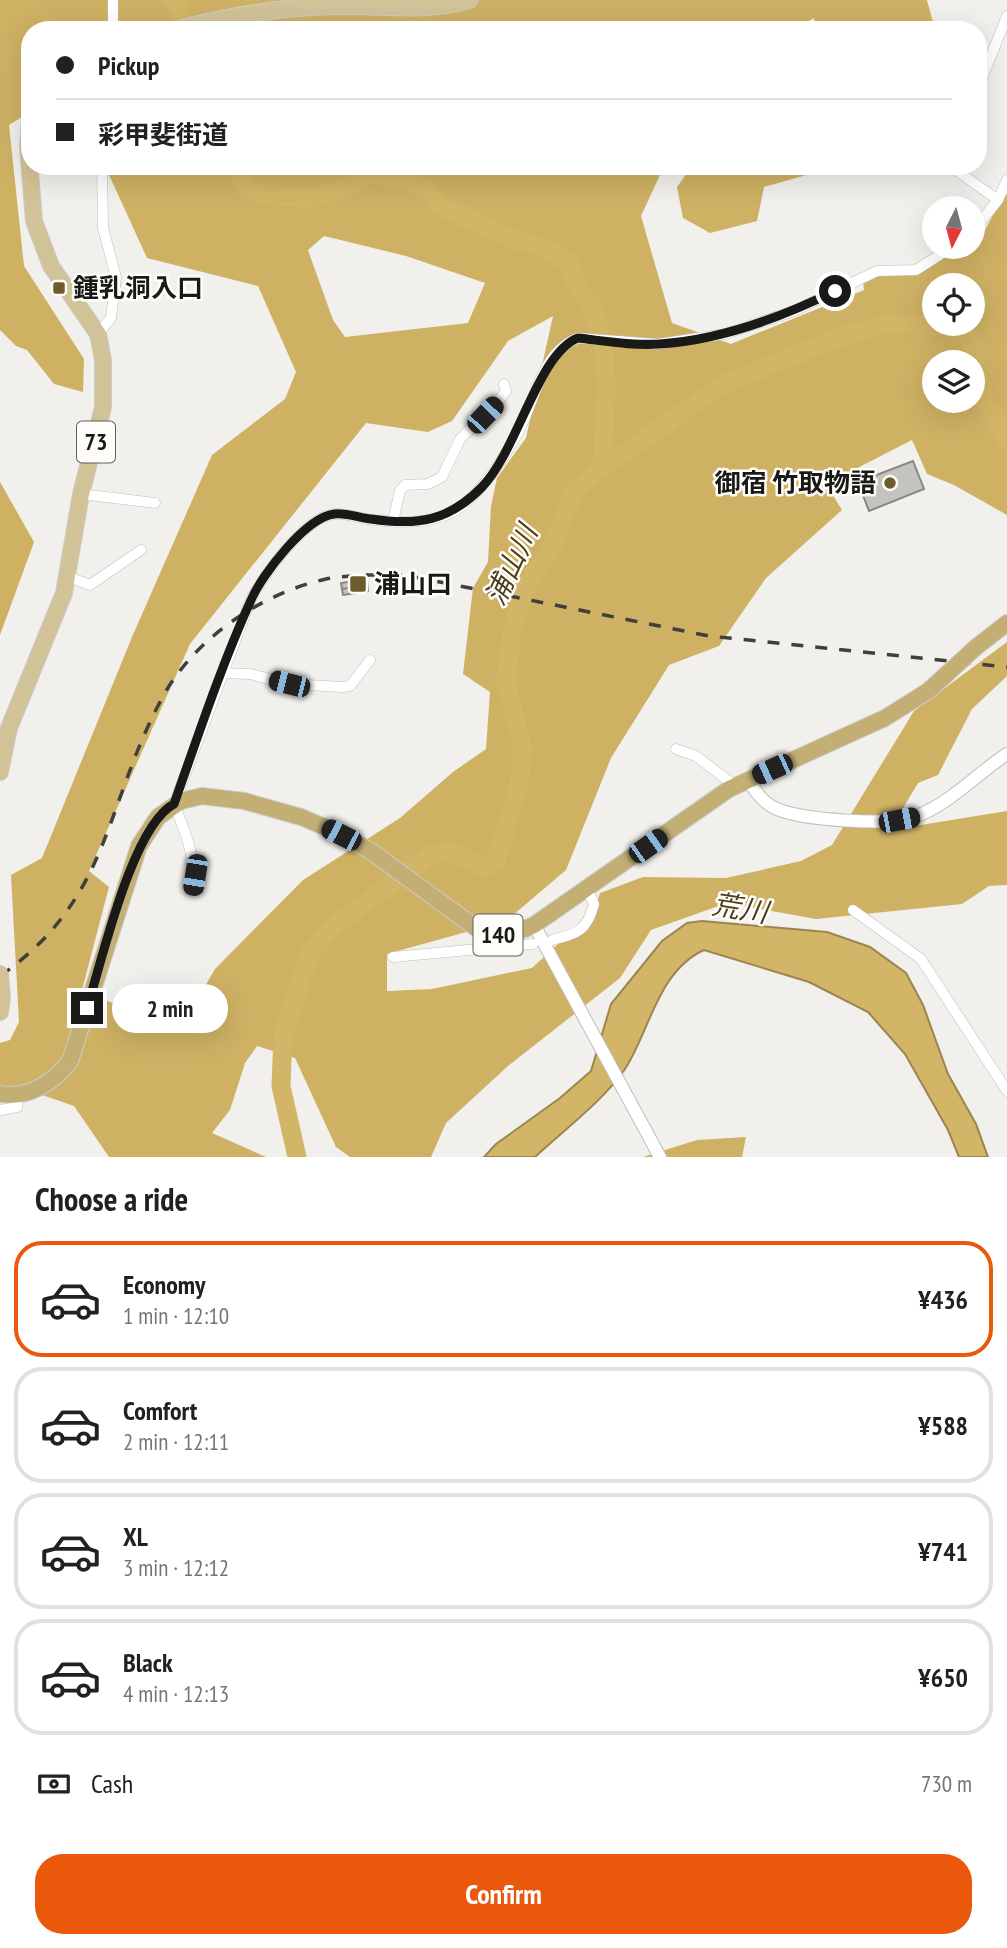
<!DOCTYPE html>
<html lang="en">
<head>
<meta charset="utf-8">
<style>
  body { margin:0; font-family:"PT Sans Narrow","Noto Sans JP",sans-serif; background:#f6f6f6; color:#202124; height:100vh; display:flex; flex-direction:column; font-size:26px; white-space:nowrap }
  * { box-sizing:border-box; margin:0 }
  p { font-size:23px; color:#757577 }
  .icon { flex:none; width:38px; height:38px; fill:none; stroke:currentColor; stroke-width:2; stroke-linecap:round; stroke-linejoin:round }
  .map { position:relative; height:1157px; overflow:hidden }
  .side { display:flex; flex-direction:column; background:#fff; flex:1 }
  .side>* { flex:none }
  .top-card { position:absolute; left:21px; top:21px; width:966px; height:154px; border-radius:28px; box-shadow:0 7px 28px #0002; display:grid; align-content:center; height:154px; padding:0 35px; background:#fff }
  .needle { width:46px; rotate:186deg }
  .fabs { position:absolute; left:922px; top:196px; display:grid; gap:14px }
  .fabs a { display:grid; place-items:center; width:63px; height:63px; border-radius:50%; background:#fff; box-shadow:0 7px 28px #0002; font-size:35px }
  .end { position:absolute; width:32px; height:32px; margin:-16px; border:9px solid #191917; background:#fff; box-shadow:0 0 0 4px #fff }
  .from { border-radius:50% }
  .bubble { position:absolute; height:49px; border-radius:24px; background:#fff; box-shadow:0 7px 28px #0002; font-size:23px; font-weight:700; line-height:49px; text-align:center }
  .car { position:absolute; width:21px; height:42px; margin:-21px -10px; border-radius:9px; box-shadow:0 0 5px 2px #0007; background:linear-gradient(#222 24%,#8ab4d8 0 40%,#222 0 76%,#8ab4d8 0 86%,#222 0) }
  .top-card b { display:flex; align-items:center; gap:24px; height:66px; font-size:26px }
  .top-card b+b { border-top:2px solid #e0e0e0 }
  .top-card i { width:18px; height:18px; background:#202124 }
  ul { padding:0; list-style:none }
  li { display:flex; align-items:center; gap:21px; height:116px; margin:0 14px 10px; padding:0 21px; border:4px solid #e0e0e0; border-radius:28px }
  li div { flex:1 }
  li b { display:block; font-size:26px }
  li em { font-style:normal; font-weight:700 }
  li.on { border-color:#ea580c }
  li>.icon { width:63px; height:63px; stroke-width:1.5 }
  h2 { padding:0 35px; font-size:32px; line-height:84px }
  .pay { display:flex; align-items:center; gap:18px; height:77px; padding:0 35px; font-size:26px }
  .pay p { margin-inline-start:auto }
  .cta { display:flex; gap:14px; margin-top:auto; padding:14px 35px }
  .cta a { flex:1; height:80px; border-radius:28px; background:#ea580c; color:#fff; font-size:28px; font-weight:700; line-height:80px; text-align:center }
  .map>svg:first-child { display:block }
  .forest { fill:#ceb163; fill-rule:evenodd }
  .water { fill:#d2b566; stroke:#9a864e; stroke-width:2 }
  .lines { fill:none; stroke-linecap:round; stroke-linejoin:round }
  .river { stroke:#d2b566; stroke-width:19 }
  .building { fill:#c4c3bf; stroke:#888783; stroke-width:2 }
  .minor-casing { stroke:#bfbeba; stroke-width:11 }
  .tertiary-casing { stroke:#bfbeba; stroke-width:14 }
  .primary-casing { stroke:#ccc; stroke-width:18 }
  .trunk-casing { stroke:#ccc; stroke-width:18 }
  .minor { stroke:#fff; stroke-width:10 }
  .tertiary { stroke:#fff; stroke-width:12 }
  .primary { stroke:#d2c297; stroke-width:16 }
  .trunk { stroke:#c3ae74; stroke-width:16 }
  .rail { stroke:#403f3d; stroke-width:3.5; stroke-dasharray:12 12; stroke-linecap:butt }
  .primary-bridge-casing { stroke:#ccc; stroke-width:18; stroke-linecap:butt }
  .trunk-bridge-casing { stroke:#ccc; stroke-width:18; stroke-linecap:butt }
  .primary-bridge { stroke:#d2c297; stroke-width:16 }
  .trunk-bridge { stroke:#c3ae74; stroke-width:16 }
  .route { stroke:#191917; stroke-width:9 }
  .poi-dot { fill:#6d5b29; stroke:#fffdf9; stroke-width:2.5 }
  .labels { text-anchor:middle; stroke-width:5; stroke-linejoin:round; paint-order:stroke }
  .shield { fill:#fffdf9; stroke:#5e5d5b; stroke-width:2 }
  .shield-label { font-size:24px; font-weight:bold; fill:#191917 }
  .poi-label { font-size:26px; font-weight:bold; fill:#191917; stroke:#fffdf9; text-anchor:start }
  .water-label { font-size:28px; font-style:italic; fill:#4b3e1c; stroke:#fffdf9 }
</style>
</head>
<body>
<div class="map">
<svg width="1007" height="1157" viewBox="0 0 1007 1157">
  <rect width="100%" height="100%" fill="#f2f0ec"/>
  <path class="forest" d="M 0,0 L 927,0 L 935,30 L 816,30 L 814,18 L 793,30 L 30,30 L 30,112 L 9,125 L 24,266 L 84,359 L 83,392 L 54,384 L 27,350 L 16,346 L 0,330 Z
    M 105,166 L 664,166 L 641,216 L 672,323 L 731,344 L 864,290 L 863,281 L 976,247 L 1007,189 L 1007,515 L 954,485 L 927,474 L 912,440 L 826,484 L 842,510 L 766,578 L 719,646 L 669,665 L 611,758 L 566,870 L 506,921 L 387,954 L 387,991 L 432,989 L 532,968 L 595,910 L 600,893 L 643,877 L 726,878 L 801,861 L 832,845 L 914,711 L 1007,642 L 1007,676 L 972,709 L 938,775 L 918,783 L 890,830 L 1007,811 L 1007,885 L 989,886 L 962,904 L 816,919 L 727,903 L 651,930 L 620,978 L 508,1066 L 446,1123 L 431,1157 L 350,1157 L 336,1147 L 295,1058 L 257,1046 L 245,1063 L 230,1110 L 212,1133 L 266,1157 L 109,1157 L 74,1106 L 19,1087 L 0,1096 L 0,1043 L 10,1040 L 19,1022 L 11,875 L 42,858 L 132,637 L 212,455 L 285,399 L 296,372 L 258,286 L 147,258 ZM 324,236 L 406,256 L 485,283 L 468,323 L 345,337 L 333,320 L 308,250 ZM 934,285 L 973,285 L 973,324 L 934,324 ZM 553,316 L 526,438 L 497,478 L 491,506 L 488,562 L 473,588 L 463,674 L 490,692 L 486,749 L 453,772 L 400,818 L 303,880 L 215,969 L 183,1024 L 110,1002 L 82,990 L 109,887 L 89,871 L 190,644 L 366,423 L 428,432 L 452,421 L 508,341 ZM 934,362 L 973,362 L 973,401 L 934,401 Z
    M 692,166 L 818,166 L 817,172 L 764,187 L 757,221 L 710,233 L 683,218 L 677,187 Z
    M 0,482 L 34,542 L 0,635 Z
    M 746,1137 L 742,1157 L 643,1157 L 697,1140 Z"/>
  <path class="water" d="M 702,921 L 827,932 L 870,947 L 906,973 L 923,1005 L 948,1074 L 976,1124 L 988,1157 L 959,1157 L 948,1130 L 905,1054 L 868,1012 L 809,982 L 704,950 C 658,971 650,1030 625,1069 C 604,1100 563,1131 535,1157 L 484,1157 L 496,1144 L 560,1098 L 591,1071 L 611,1004 L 662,941 L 687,923 Z"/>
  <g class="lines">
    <path class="river" d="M 175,0 L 186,30
      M 234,166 L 247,188 L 261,195 L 311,198 L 341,191 L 370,174 L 405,178 L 428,192 L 438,205 L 510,238 L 548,249 L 568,262 L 578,288 L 592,306 L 604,347 L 606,392 L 602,468
      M 297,1157 L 281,1086 L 283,1035 L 309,955 L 331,928 L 431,855 L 451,852 L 484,867 L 496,861 L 519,784 L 523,749 L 506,681 L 512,632 L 525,588 L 551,550 L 574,491 L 602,468 L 724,384 L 842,336 L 887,324 L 945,326 L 966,334 L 974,346 L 976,374 L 987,405 L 1007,440"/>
  </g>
  <path class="building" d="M 913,461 L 924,489 L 869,511 L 856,477 L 872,471 L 874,476 Z
    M 367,579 L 368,591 L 365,592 L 364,586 L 342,589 L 341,583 Z
    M 364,586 L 365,592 L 343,595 L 342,589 Z"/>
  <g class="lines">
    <g class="minor-casing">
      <path id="minor" d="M 113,0 L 113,30
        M 978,88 L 1007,16
        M 950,166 L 998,200
        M 973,231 L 998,200 L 1007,180
        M 98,334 L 111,318 L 116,277 L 103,228 L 102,166
        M 81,494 L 155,503
        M 393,521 L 400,491 L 405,485 L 428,484 L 442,477 L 460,439 L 501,398 L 506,391 L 504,384
        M 66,576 L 90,585 L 141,550
        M 223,673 L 250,674 L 289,684 L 343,687 L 350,686 L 370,660
        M 676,749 L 696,756 L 735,786
        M 192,891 C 197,860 186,833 174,804 L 251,599 C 265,574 304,517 335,514 C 344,513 357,517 366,519 C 398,523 437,526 463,505 C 485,487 501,462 515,438 C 535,405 539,353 578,338 L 658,344 L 725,334 L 794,311 L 877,271 L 916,270 L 952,247
        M 853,910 L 921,959 L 1007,1091
        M 552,940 C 578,933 587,931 594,904 L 587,888
        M 393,957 L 533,944
        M 0,1110 L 17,1107 L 17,1093"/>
    </g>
    <g class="tertiary-casing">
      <path id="tertiary" d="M 748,780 C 756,792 763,803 777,809 C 803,820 888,826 914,817 C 949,805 976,774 1007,754
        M 534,925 L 660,1157"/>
    </g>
    <g class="primary-casing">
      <path id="primary" d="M 175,30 C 232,15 292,5 351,6 C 392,6 429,12 469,0
        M 0,772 L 9,728 L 64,593 L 81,494 L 103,407 L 103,360 L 98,334 L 51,266 L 34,221 L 28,147 L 30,117
        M 0,1012 L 2,998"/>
    </g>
    <g class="trunk-casing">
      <path id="trunk" d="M 975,648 L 1007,623
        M 0,1094 C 29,1099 54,1082 70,1061 L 139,846 L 158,817 L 181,801 L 202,796 L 244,801 L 301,817 L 341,834 L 372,852 L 480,931 C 501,938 515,934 534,925 L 729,789 L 885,718 L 928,691 L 948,673"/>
    </g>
    <use href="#minor" class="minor"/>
    <use href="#tertiary" class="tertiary"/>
    <use href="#primary" class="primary"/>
    <use href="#trunk" class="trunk"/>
    <path class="rail" d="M 0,976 C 110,899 104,808 160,702 C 191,641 259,594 326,579 C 352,574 379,575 405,575 L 709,636 L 1007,667"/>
    <g class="primary-bridge-casing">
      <path id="primary-bridge" d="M 0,973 L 2,998"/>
    </g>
    <g class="trunk-bridge-casing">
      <path id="trunk-bridge" d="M 948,673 L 975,648"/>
    </g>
    <use href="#primary-bridge" class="primary-bridge"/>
    <use href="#trunk-bridge" class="trunk-bridge"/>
  </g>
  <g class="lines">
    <path class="route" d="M 87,1008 C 102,961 132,826 174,804 C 198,736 221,666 251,600 C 262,575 305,518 334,514 C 345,512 360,518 371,519 C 418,526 449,521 482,487 C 518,450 538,353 578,338 C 605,341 633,346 660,344 C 721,340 780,318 835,291"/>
  </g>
  <g class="poi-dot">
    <rect x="52" y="281" width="14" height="14" rx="3.5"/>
    <circle cx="890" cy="483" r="7"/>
    <rect x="349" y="575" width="18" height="18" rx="3.5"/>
  </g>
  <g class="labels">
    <g class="shield">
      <rect x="77" y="421.5" width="38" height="41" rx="5"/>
      <rect x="473.5" y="914.5" width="49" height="41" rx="5"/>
    </g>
    <g class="shield-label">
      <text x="96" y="450">73</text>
      <text x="498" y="943">140</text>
    </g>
    <g class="poi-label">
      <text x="73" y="297">鍾乳洞入口</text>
      <text x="876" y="492" text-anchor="end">御宿 竹取物語</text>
      <text x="374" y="593">浦山口</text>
    </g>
    <g class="water-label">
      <text transform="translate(511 565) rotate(-65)" y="10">浦山川</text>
      <text transform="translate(740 908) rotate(9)" y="10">荒川</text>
    </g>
  </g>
</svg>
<div class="fabs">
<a><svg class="needle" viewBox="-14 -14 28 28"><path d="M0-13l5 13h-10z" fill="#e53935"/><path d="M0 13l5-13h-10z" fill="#757577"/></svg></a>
<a><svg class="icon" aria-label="locate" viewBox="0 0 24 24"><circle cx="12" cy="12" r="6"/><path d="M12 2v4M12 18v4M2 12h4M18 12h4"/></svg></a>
<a><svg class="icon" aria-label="layers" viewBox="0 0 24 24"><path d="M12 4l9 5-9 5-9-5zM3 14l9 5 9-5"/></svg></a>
</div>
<i class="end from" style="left:835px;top:291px"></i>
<i class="end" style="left:87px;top:1008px"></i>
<div class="bubble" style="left:112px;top:984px;width:116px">2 min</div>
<i class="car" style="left:485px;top:415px;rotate:44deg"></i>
<i class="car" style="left:289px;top:684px;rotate:284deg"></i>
<i class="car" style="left:772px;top:769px;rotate:246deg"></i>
<i class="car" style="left:899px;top:820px;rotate:79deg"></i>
<i class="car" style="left:341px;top:835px;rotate:297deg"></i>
<i class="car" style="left:648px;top:846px;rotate:55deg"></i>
<i class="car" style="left:195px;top:875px;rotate:189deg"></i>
<div class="top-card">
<b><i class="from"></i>Pickup</b>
<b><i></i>彩甲斐街道</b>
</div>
</div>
<section class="side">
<h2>Choose a ride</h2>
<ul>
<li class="on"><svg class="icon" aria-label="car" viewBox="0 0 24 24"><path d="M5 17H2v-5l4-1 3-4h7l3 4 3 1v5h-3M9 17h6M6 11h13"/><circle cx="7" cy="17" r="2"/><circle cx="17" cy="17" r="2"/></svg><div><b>Economy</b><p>1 min · 12:10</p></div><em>¥436</em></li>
<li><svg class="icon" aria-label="car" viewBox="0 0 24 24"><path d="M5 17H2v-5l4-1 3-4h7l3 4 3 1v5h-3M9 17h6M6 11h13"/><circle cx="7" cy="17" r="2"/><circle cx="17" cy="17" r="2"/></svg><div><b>Comfort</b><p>2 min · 12:11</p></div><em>¥588</em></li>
<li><svg class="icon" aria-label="car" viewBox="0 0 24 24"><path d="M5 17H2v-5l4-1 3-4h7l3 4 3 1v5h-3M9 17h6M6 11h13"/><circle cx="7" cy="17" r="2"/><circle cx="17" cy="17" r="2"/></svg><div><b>XL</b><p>3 min · 12:12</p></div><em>¥741</em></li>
<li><svg class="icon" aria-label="car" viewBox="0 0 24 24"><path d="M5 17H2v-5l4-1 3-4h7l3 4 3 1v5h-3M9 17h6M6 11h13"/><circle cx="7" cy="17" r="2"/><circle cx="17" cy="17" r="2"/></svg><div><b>Black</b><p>4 min · 12:13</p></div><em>¥650</em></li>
</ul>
<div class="pay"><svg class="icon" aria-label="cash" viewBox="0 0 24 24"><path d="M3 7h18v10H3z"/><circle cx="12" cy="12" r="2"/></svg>Cash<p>730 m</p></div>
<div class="cta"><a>Confirm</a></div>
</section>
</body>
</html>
